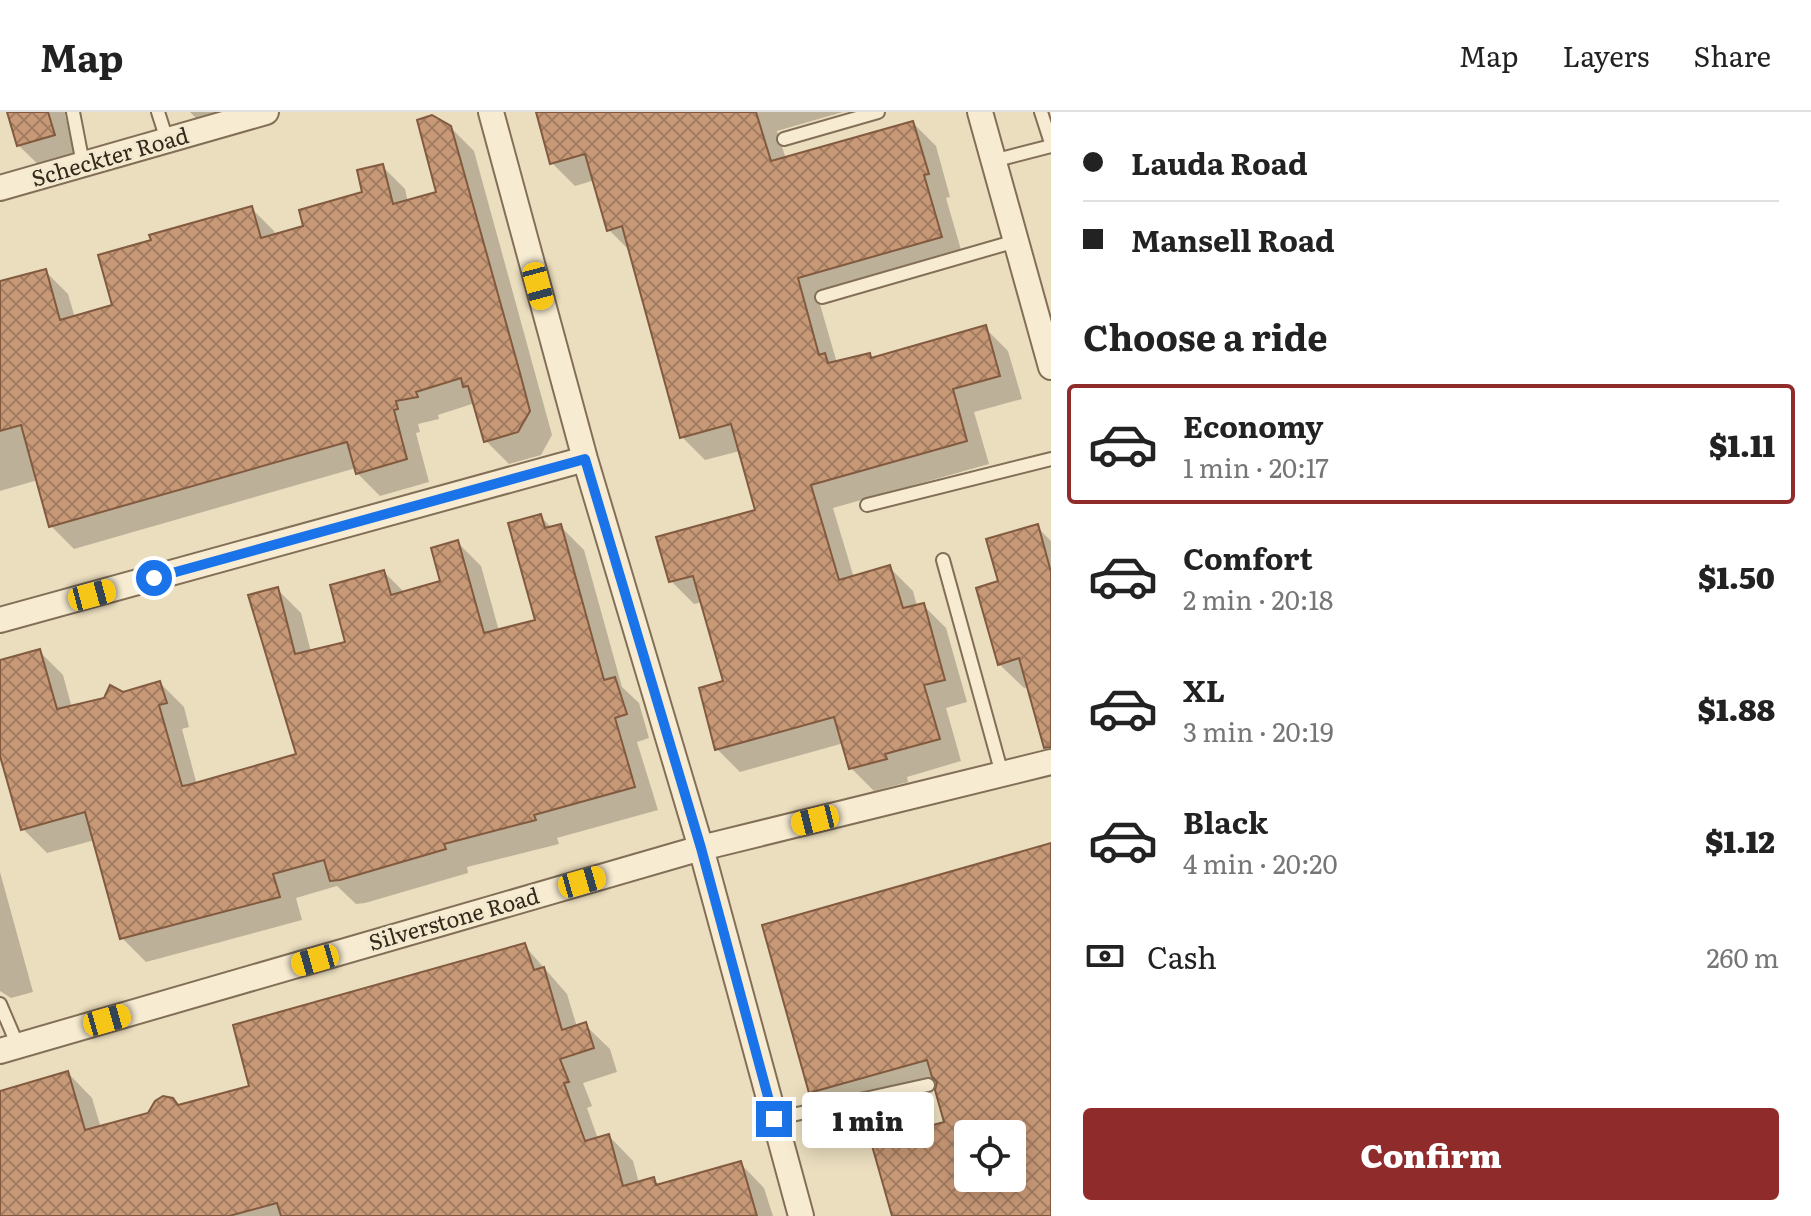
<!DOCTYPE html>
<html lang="en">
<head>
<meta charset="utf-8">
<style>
  body { margin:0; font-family:Literata,serif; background:#f2f2f2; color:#222; height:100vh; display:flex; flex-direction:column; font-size:30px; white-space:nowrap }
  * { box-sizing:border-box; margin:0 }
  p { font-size:26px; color:#767676 }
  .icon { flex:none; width:44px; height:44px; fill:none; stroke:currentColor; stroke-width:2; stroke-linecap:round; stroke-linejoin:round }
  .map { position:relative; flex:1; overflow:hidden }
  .sheet { display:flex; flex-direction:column; background:#fff; width:760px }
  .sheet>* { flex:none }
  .hud { display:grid; align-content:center; height:176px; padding:0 32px; background:#fff }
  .buttons { position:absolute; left:954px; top:1008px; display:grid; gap:16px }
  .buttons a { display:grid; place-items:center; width:72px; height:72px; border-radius:8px; background:#fff; box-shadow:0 4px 20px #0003; font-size:40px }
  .end { position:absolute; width:36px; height:36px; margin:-18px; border:10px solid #1a73e8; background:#fff; box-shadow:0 0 0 4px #fff }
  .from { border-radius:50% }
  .bubble { position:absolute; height:56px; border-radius:8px; background:#fff; box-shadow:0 4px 20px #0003; font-size:26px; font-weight:800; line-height:56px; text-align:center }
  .car { position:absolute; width:24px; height:48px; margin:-24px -12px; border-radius:10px; box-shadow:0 0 6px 2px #0007; background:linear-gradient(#f5c518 24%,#345 0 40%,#f5c518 0 76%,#345 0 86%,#f5c518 0) }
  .hud b { display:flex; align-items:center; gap:28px; height:76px; font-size:30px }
  .hud b+b { border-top:2px solid #e0e0e0 }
  .hud i { width:20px; height:20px; background:#222 }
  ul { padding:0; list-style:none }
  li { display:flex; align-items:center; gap:24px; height:120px; margin:0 16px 12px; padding:0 16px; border:4px solid transparent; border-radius:8px }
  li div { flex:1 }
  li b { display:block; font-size:30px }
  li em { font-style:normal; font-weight:800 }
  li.on { border-color:#902b2c }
  li>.icon { width:72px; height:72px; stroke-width:1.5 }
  h2 { padding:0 32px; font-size:36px; line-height:96px }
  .pay { display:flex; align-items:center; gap:20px; height:88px; padding:0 32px; font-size:30px }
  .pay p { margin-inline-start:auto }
  .button { display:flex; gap:16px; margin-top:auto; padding:16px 32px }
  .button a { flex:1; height:92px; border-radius:8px; background:#902b2c; color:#fff; font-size:32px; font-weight:800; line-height:92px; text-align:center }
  header { display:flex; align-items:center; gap:48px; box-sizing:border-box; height:112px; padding:0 40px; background:#fff; border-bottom:2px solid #e0e0e0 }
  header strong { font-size:38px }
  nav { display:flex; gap:44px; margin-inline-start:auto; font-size:28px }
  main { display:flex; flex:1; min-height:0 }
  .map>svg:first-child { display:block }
  .shadow { fill:#0003; fill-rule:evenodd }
  .building { fill:url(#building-cross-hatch); stroke:#815a3f; stroke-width:2; fill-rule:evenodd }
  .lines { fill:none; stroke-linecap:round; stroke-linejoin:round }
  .service-casing { stroke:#836f58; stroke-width:16 }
  .minor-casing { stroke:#836f58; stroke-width:28 }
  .service { stroke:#f7ecd2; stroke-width:12 }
  .minor { stroke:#f7ecd2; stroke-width:24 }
  .route { stroke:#1a73e8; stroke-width:10 }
  .labels { text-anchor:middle; stroke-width:6; stroke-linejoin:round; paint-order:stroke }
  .street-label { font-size:22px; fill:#33281c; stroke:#f3e9ce }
</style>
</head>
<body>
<header>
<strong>Map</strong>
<nav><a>Map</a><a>Layers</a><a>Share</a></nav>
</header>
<main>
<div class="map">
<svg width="1051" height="1104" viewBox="0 0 1051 1104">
  <defs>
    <pattern id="building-cross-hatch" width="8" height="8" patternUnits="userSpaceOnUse" patternTransform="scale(2)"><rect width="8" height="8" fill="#c89977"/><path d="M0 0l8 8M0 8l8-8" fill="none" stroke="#a37d61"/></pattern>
  </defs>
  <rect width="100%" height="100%" fill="#ebdebf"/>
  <path class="shadow" d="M 8,0 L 72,0 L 65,3 L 78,47 L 43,57 L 18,33 Z
    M 190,0 L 237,0 L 203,13 Z
    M 538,0 L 843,0 L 777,19 L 786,47 L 913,11 L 936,34 L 950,85 L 946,86 L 964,148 L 819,189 L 837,251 L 869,243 L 873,247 L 985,216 L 1008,239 L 1022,287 L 974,300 L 989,352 L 833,396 L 854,466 L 890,456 L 913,479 L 917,494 L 923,493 L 946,516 L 967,590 L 946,596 L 961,649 L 907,665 L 908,670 L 874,679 L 851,656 L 844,631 L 740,660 L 717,637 L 726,571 L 703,490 L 694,492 L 671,469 L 757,399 L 740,339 L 705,348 L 682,325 L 631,140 L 609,118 L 595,68 L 575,74 L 552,51 Z
    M 450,15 L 474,39 L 552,323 L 541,343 L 509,352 L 486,329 L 475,291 L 438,303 L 439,307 L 418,312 L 420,320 L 416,321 L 429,370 L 380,384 L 357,361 L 356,356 L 74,437 L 51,414 L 38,368 L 0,379 L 0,171 L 45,159 L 68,182 L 75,206 L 114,195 L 251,96 L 274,119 L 276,124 L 306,115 L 365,81 L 382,54 L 405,77 L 408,90 L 439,81 Z
    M 540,404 L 552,416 L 560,414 L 584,438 L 622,575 L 639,591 L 649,626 L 637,630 L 658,698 L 557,726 L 559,732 L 467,755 L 468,761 L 365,791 L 356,792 L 337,774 L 296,786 L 302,808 L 146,850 L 122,826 L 95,728 L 47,741 L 23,717 L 0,637 L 0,551 L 39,539 L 63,563 L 72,596 L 160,571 L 184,595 L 189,615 L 182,617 L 197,673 L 298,644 L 277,477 L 301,501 L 311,540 L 347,532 L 384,460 L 405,481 L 442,470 L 457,430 L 481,454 L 499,519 L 537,509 Z
    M 1037,415 L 1051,429 L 1051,615 L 1029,575 L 1024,576 L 999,552 L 1000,471 Z
    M 1051,733 L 1051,1104 L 893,1104 L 946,1011 L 937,976 L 836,1005 L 811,980 ZM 968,1022 L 1012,1022 L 1012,1066 L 968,1066 Z
    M 0,760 L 33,880 L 11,886 L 0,879 Z
    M 524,833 L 567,882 L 577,915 L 585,913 L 610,937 L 617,960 L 583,971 L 592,994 L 587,996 L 598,1027 L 609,1024 L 633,1049 L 639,1071 L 654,1067 L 660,1074 L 740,1051 L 764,1076 L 773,1104 L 0,1104 L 0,981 L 68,961 L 92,986 L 101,1016 L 252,976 Z"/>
  <path class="building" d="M 7,0 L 48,0 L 55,23 L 17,34 Z
    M 536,0 L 756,0 L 771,49 L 913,9 L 929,62 L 924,63 L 942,125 L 798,166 L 819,243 L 825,241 L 828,251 L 870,241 L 871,246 L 986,213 L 1000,264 L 953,277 L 967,329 L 811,373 L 839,468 L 890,453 L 903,496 L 924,491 L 945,568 L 924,573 L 940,627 L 885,642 L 887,647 L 849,657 L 834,605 L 715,638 L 699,576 L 723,569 L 693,464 L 669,470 L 656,425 L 755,398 L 731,312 L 680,326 L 622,114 L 607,119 L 585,42 L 550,52 Z
    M 432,3 L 451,14 L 520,261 L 530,299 L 518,320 L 484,330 L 468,274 L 463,275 L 461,266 L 416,280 L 418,285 L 396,289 L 398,297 L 394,298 L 407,347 L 356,362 L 347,330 L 49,415 L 21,313 L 0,319 L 0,169 L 46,157 L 60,208 L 112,193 L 98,143 L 151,128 L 149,123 L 252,94 L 261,126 L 303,114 L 299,98 L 362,80 L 357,58 L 383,52 L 393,92 L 436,80 L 417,8 Z
    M 541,402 L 545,416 L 561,412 L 604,568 L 615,565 L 627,602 L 615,606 L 635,675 L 534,703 L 536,708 L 444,732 L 446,737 L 340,768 L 330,769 L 324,748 L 273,762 L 280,785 L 120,827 L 85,700 L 21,718 L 0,644 L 0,548 L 40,537 L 57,597 L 104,586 L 110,573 L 123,580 L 160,569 L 167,591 L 159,593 L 182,674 L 188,673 L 296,642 L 248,483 L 278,475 L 295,542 L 345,530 L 330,473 L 384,458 L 391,483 L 440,469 L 431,436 L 458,428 L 484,521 L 535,508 L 508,411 Z
    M 1038,412 L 1051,460 L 1051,635 L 1044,636 L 1019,546 L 998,553 L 976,476 L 998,469 L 986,427 Z
    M 1051,731 L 1051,1104 L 892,1104 L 871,1030 L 944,1010 L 935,978 L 937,970 L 932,965 L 927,948 L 809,981 L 762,813 ZM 968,1022 L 1012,1022 L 1012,1066 L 968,1066 Z
    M 525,831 L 534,858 L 544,855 L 562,918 L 586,910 L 594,936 L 560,947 L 569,970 L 564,971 L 585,1029 L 609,1022 L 623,1074 L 654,1065 L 656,1073 L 741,1049 L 757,1104 L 281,1104 L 277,1091 L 229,1104 L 0,1104 L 0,979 L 68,959 L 85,1018 L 148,1001 L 155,989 L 163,984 L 173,986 L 178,993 L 249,974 L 233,913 Z"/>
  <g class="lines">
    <g class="service-casing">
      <path id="service" d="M 73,0 L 83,52
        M 158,0 L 167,28
        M 1041,0 L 1051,31
        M 784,27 L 878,0
        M 993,49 L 1051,34
        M 822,185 L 1016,129
        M 867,393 L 1051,347
        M 943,448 L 1002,662
        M 0,892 L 18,934
        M 774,1007 L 928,973"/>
    </g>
    <g class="minor-casing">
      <path id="minor" d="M 491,0 L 585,347 L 701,736 L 801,1104
        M 980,0 L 1051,255
        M 0,76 L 266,0
        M 0,508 L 585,347
        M 0,939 L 701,736 L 1051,650"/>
    </g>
    <use href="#service" class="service"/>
    <use href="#minor" class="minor"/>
  </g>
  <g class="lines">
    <path class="route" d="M 154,466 L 585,347 L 701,736 L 774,1007"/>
  </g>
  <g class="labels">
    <g class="street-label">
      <text transform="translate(110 45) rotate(-16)" y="8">Scheckter Road</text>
      <text transform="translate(454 807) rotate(-16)" y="8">Silverstone Road</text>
    </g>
  </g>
</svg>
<div class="buttons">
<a><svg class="icon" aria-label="locate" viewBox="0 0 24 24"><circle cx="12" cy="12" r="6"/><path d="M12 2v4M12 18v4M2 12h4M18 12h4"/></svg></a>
</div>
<i class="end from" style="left:154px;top:466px"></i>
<i class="end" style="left:774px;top:1007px"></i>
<div class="bubble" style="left:802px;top:980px;width:132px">1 min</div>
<i class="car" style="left:538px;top:174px;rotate:165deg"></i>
<i class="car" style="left:92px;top:483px;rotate:75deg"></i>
<i class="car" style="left:815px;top:708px;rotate:256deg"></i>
<i class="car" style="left:582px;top:770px;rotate:74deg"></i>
<i class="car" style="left:315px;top:848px;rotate:254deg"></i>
<i class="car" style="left:107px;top:908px;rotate:74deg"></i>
</div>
<section class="sheet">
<div class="hud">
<b><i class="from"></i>Lauda Road</b>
<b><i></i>Mansell Road</b>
</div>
<h2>Choose a ride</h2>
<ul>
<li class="on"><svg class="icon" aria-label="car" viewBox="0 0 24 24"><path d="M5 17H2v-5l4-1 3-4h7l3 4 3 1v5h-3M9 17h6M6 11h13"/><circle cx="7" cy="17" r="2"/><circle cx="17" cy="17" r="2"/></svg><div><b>Economy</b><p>1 min · 20:17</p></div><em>$1.11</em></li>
<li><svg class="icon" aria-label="car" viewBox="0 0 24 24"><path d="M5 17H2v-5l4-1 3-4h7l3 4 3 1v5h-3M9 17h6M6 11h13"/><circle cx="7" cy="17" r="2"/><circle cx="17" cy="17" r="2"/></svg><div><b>Comfort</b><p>2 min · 20:18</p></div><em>$1.50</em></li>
<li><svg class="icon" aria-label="car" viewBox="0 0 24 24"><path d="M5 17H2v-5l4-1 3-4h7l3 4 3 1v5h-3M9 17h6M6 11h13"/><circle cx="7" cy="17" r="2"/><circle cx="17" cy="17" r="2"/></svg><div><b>XL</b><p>3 min · 20:19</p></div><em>$1.88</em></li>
<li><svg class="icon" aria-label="car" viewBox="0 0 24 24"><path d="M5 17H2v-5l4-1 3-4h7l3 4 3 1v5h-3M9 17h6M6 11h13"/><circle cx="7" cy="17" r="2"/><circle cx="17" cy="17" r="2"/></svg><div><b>Black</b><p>4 min · 20:20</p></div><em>$1.12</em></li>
</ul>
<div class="pay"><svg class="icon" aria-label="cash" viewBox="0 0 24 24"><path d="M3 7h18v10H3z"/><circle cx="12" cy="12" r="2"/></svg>Cash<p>260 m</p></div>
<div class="button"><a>Confirm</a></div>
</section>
</main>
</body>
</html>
